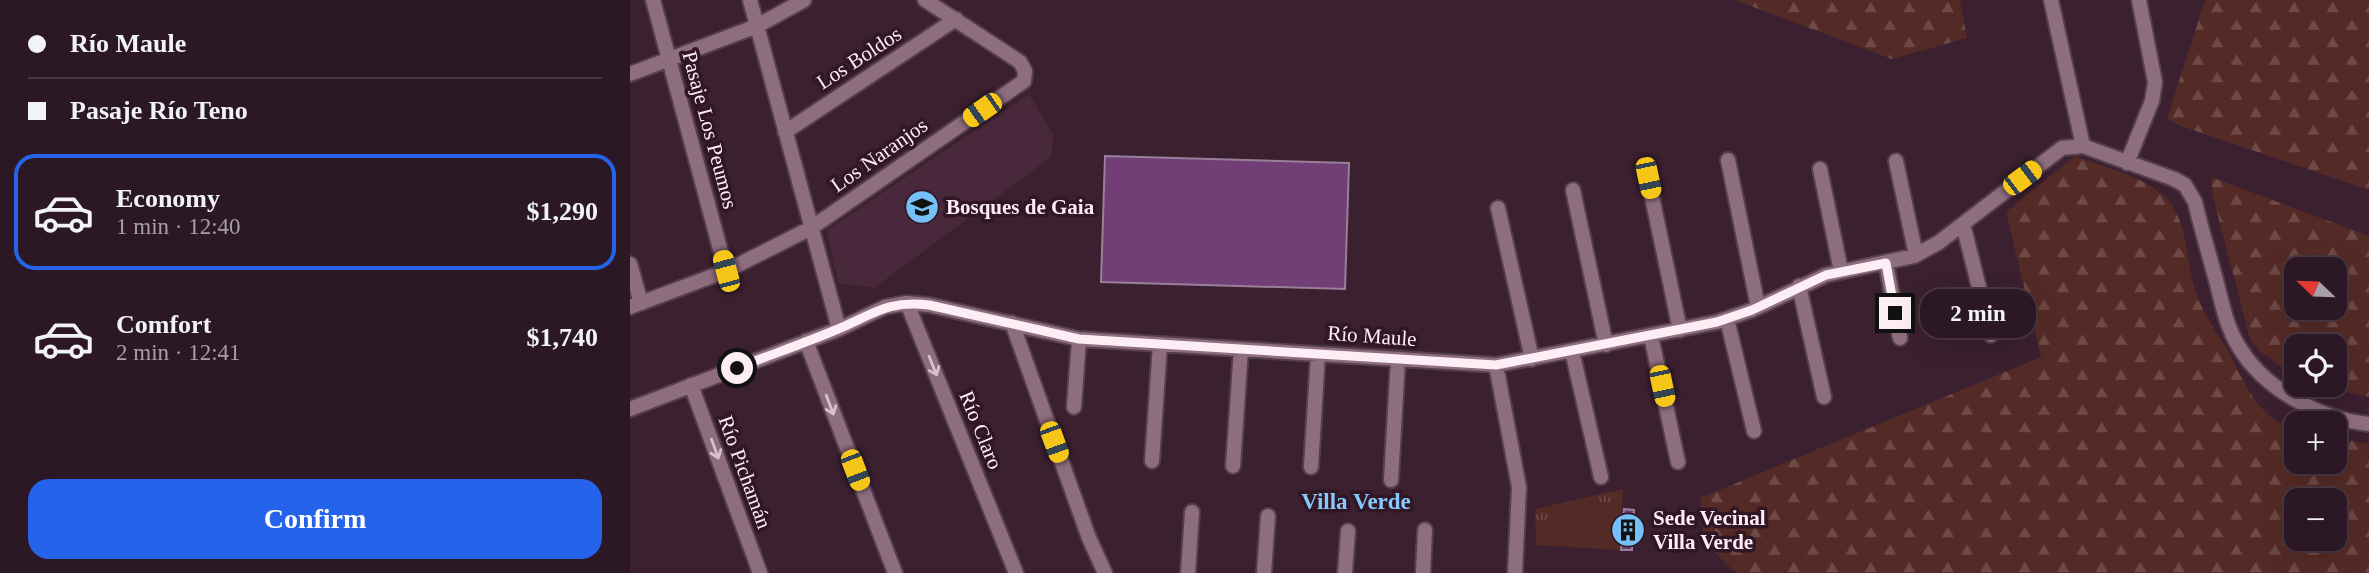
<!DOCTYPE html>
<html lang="en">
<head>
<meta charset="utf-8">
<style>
  body { margin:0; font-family:"Times New Roman",serif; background:#382531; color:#f1f3f6; height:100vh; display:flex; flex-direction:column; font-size:26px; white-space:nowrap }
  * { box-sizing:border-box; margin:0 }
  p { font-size:23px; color:#a6a0a6 }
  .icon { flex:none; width:38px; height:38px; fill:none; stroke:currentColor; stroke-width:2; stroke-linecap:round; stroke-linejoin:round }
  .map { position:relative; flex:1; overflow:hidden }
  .side { display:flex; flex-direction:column; background:#2c1824; width:630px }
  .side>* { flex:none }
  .guide { display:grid; align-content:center; height:154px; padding:0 28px; background:#2c1824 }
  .needle { width:46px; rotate:293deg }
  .buttons { position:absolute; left:1654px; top:257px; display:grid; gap:14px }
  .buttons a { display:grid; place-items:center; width:63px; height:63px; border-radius:14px; background:#2c1824; box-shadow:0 7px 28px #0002,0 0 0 2px #483741; font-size:35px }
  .end { position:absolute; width:32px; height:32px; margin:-16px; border:9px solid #fdeef6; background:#111; box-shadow:0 0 0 4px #111 }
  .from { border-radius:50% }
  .bubble { position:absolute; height:49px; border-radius:21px; background:#2c1824; box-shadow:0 7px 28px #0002,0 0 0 2px #483741; font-size:23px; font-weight:600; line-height:49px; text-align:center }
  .car { position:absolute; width:21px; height:42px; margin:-21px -10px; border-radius:9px; box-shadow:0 0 5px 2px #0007; background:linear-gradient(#f5c518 24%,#345 0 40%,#f5c518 0 76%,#345 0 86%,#f5c518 0) }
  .guide b { display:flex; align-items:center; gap:24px; height:66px; font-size:26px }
  .guide b+b { border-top:2px solid #483741 }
  .guide i { width:18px; height:18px; background:#f1f3f6 }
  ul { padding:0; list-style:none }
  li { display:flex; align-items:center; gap:21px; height:116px; margin:0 14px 10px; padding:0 14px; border:4px solid transparent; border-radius:21px }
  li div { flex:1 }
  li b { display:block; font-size:26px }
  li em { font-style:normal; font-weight:600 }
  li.current { border-color:#2563eb }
  li>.icon { width:63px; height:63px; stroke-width:1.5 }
  .button { display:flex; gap:14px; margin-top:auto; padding:14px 28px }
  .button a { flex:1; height:80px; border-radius:21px; background:#2563eb; color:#fff; font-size:28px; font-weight:600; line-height:80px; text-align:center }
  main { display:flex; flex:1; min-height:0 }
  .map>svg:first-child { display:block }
  .built { fill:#4a283c }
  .grass { fill:url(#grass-tufts) }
  .forest { fill:url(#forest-firs); fill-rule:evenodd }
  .pitch { fill:#542a26 }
  .building { fill:#713e75; stroke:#997f9a; stroke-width:2 }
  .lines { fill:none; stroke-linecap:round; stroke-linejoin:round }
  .minor-casing { stroke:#563f4d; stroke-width:18 }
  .minor { stroke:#8e6d7f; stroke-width:14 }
  .oneway { stroke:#d6c1cc }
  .route { stroke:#fdeef6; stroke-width:9 }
  .labels { text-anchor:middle; stroke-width:7; stroke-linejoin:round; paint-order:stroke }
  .street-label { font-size:21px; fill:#fdeef6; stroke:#311626 }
  .poi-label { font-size:21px; font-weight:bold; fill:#fdeef6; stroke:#311626; text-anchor:start }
  .neighbourhood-label { font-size:23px; font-weight:bold; fill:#86cafd; stroke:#311626 }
</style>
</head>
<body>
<main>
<section class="side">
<div class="guide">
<b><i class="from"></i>Río Maule</b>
<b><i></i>Pasaje Río Teno</b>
</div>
<ul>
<li class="current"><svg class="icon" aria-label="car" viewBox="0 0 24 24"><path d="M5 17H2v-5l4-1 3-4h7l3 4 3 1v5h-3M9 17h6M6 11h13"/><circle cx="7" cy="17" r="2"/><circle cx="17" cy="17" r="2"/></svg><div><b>Economy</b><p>1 min · 12:40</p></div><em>$1,290</em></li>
<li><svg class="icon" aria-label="car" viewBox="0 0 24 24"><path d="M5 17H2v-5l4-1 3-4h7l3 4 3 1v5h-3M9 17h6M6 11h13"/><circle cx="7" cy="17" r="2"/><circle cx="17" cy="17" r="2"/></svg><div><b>Comfort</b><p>2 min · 12:41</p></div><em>$1,740</em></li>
</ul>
<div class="button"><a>Confirm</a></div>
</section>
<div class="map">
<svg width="1739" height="573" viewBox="0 0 1739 573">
  <defs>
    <pattern id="grass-tufts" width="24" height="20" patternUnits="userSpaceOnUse" patternTransform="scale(1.75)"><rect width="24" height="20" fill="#542a26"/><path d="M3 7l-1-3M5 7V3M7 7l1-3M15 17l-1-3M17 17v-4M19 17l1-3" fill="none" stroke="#6e4946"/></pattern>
    <pattern id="forest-firs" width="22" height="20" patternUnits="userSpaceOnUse" patternTransform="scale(1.75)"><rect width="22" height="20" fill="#542a26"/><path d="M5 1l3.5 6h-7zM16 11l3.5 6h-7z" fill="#6e4946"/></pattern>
  </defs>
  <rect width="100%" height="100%" fill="#3b2030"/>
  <path class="built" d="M 399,94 L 423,135 L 421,157 L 244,288 L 208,283 L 197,230 Z"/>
  <path class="grass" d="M 993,489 L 989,550 L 906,545 L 905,509 Z"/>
  <path class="forest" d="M 1105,0 L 1330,0 L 1337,38 L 1262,59 Z
    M 1575,0 L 1739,0 L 1739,190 L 1551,126 L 1537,119 Z
    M 1445,156 C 1474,167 1510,175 1533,195 C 1559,219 1555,258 1565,290 C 1572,312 1586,331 1598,351 C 1615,381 1627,420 1666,429 L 1666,462 L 1704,462 L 1705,438 L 1739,444 L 1739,573 L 1106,573 L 1074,542 L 1070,498 L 1411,357 L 1376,212 ZM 1704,500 L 1704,539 L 1666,539 L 1666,500 Z
    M 1581,177 L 1739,236 L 1739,397 L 1685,385 L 1704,385 L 1704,346 L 1666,346 L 1666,377 L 1631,352 L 1620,339 L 1583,197 ZM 1666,270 L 1704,270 L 1704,308 L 1666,308 Z"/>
  <path class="pitch" d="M 926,504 L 992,508 L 989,550 L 923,545 Z"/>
  <path class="building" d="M 475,156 L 719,163 L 715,289 L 471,282 Z
    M 994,509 L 1004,510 L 1002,550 L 991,550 Z"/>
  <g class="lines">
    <g class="minor-casing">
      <path id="minor" d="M 23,0 L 96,271
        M 120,0 L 209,329
        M 1421,0 L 1453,146
        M 0,74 L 127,26 L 174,0
        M 155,132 L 326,19
        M 1098,160 L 1128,307
        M 1266,161 L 1286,255
        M 1497,163 L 1522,101 L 1525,82 L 1509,0
        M 1190,169 L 1211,271
        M 1018,178 L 1050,330
        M 943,190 L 976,345
        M 868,208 L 902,359
        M 1333,224 L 1361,335
        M 1256,263 L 1270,338
        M 0,264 L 11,303
        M 1169,286 L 1194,397
        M 277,303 L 386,573
        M 0,307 L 96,271 L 181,228 L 394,81 L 395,71 L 390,62 L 295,0
        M 1097,319 L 1124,431
        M 382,323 L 459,538 L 475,573
        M 1021,336 L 1048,462
        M 176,341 L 265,573
        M 942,351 L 971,477
        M 866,365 L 889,487 L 885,573
        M 61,385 L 130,573
        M 444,407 L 449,339
        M 0,409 L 209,329 L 255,307 L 277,303 L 299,305 L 449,339 L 866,365 L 1087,322 L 1122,310 L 1196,275 L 1284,256 L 1308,243 L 1432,148 L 1453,146 L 1544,179 L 1555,185 L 1565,202 C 1571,228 1579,254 1586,280 C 1592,303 1596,326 1609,347 C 1635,390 1690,419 1739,424
        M 522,461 L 530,344
        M 603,466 L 611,349
        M 681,467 L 688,354
        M 761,480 L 768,359
        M 558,573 L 562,512
        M 634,573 L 638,516
        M 715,573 L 718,531
        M 793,573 L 795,530"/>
    </g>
    <use href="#minor" class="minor"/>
  </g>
  <defs><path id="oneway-shaft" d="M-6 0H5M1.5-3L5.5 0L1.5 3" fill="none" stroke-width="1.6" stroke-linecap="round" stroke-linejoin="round" transform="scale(1.75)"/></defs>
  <g class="oneway">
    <use href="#oneway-shaft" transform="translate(303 366) rotate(68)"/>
    <use href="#oneway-shaft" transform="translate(200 405) rotate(69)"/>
    <use href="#oneway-shaft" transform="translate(85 449) rotate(70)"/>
  </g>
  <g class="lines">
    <path class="route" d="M 107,368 C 140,355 175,343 208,329 C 244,314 257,300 299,305 L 449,339 L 866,365 L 1087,322 L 1122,310 L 1196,275 L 1256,263 L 1265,313"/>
  </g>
  <defs>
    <g id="school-disc" transform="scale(1.75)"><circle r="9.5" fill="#75c0f6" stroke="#311626"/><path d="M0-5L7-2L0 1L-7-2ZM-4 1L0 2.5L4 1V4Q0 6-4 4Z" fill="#111"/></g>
    <g id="building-disc" transform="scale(1.75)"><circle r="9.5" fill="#75c0f6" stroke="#311626"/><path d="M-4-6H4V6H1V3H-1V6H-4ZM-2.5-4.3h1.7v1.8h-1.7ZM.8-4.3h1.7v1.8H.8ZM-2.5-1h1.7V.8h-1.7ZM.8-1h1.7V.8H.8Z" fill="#111"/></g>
  </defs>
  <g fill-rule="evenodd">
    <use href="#school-disc" x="292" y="207"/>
    <use href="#building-disc" x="998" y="530"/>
  </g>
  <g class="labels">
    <g class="street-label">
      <text transform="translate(229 58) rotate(-33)" y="7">Los Boldos</text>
      <text transform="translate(80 130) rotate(75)" y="7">Pasaje Los Peumos</text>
      <text transform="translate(249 155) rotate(-35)" y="7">Los Naranjos</text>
      <text transform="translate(742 336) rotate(4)" y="7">Río Maule</text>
      <text transform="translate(351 430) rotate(68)" y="7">Río Claro</text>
      <text transform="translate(115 472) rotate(70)" y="7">Río Pichamán</text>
    </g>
    <g class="poi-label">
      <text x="316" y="214">Bosques de Gaia</text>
      <text x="1023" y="525">Sede Vecinal<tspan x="1023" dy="24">Villa Verde</tspan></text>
    </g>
    <g class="neighbourhood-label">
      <text x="726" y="509">Villa Verde</text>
    </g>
  </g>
</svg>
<div class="buttons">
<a><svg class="needle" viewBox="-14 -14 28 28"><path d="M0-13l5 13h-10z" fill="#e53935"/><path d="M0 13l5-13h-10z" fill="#a6a0a6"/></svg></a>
<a><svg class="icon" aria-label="locate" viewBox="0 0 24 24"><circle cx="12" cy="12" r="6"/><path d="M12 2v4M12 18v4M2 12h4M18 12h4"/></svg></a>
<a>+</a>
<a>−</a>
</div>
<i class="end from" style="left:107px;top:368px"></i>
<i class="end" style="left:1265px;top:313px"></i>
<div class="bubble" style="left:1290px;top:289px;width:116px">2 min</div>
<i class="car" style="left:352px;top:110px;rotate:235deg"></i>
<i class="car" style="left:1018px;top:178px;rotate:168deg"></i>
<i class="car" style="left:1392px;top:178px;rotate:53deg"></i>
<i class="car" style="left:96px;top:271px;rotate:345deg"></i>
<i class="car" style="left:1032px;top:386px;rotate:168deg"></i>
<i class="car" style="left:424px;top:442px;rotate:160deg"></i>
<i class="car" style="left:225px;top:470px;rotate:159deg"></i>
</div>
</main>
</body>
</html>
